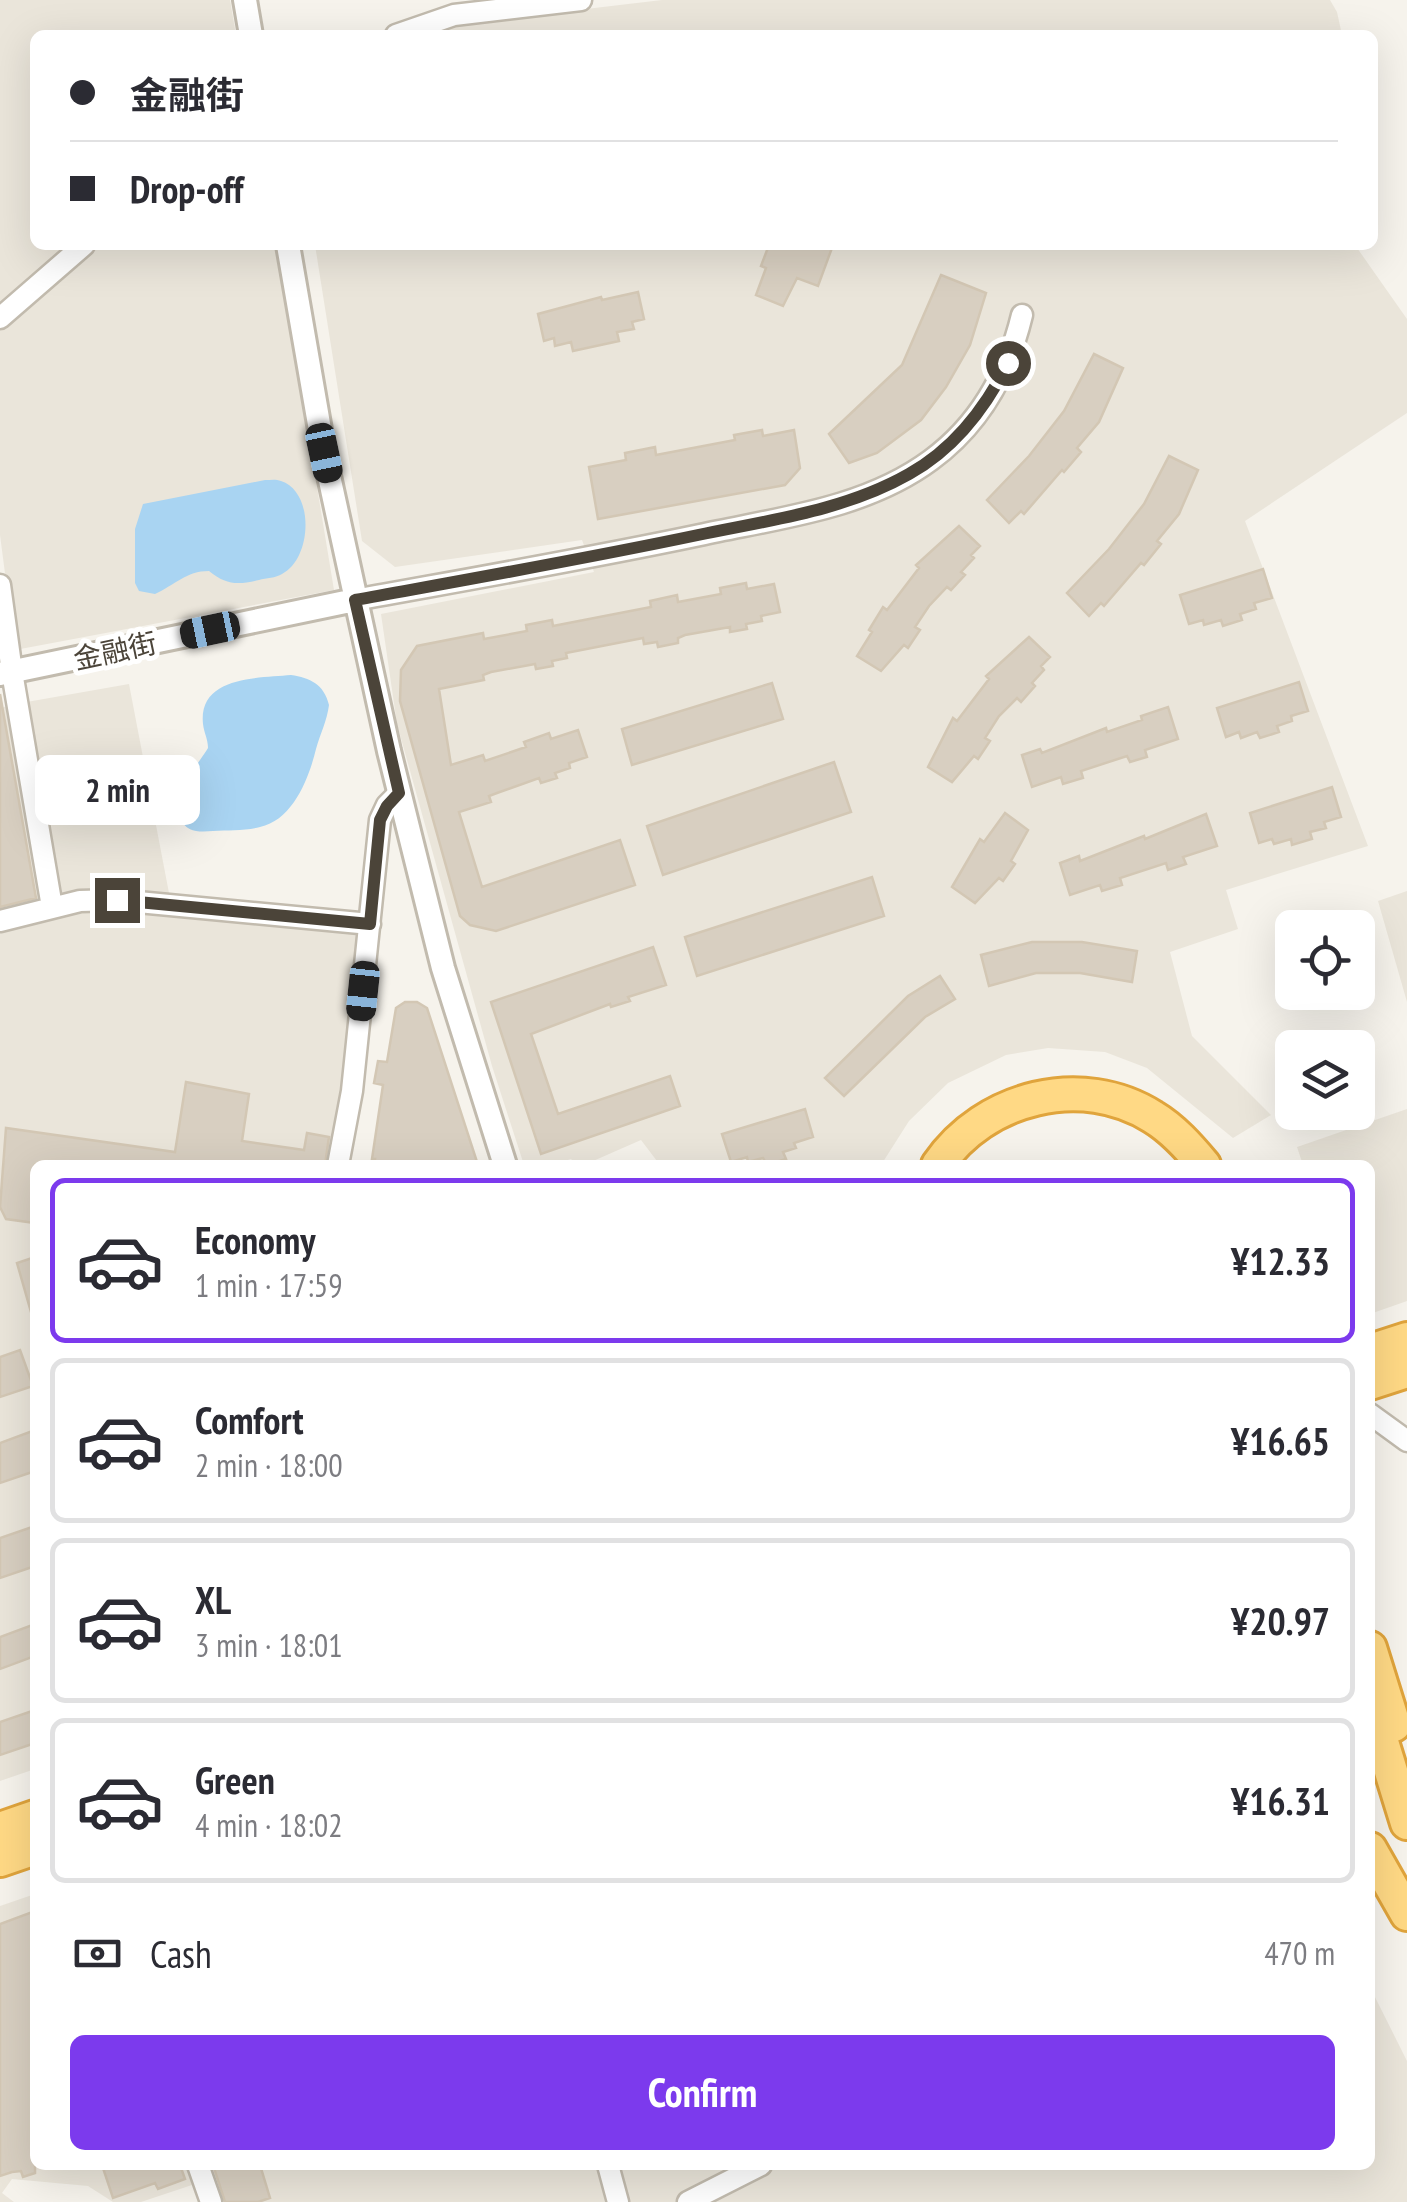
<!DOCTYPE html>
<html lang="en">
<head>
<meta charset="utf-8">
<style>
  body { margin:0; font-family:"PT Sans Narrow","Noto Sans SC",sans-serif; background:#f2f2f3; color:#2b2b33; height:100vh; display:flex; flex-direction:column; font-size:38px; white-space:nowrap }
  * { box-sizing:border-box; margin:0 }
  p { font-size:32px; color:#7c7c81 }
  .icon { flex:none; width:55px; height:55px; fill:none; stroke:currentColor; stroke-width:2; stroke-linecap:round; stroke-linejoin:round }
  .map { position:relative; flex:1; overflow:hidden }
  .panel { position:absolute; left:30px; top:1160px; width:1345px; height:1010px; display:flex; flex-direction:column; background:#fff; border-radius:15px; box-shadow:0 10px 40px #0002 }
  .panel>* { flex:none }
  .guide { position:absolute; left:30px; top:30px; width:1348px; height:220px; border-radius:15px; box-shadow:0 10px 40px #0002; display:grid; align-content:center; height:220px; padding:0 40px; background:#fff }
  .fabs { position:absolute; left:1275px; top:910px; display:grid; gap:20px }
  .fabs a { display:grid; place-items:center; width:100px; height:100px; border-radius:15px; background:#fff; box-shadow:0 10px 40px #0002; font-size:50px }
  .end { position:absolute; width:45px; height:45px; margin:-22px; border:12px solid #4b4439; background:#fff; box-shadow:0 0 0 5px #fff }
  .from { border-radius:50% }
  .bubble { position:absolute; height:70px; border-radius:15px; background:#fff; box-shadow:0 10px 40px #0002; font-size:32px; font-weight:700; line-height:70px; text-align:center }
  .car { position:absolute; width:30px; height:60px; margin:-30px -15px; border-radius:12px; box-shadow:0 0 8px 2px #0007; background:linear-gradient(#222 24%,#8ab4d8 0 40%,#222 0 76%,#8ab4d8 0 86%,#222 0) }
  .guide b { display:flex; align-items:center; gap:35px; height:95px; font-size:38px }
  .guide b+b { border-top:2px solid #e1e1e2 }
  .guide i { width:25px; height:25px; background:#2b2b33 }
  ul { padding:18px 0 0; list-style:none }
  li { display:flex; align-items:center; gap:30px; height:165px; margin:0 20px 15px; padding:0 20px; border:5px solid #e1e1e2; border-radius:15px }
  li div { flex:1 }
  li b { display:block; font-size:38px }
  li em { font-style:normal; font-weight:700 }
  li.current { border-color:#7c3aed }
  li>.icon { width:90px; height:90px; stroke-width:1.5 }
  .pay { display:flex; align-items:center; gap:25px; height:110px; padding:0 40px; font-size:38px }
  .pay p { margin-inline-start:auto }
  .button { display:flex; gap:20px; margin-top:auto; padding:20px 40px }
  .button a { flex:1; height:115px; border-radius:15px; background:#7c3aed; color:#fff; font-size:40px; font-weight:700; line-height:115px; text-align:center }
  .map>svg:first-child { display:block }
  .residential { fill:#eae5da }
  .water { fill:#a9d4f2 }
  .building { fill:#d8cfc1; stroke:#d3c7b4; stroke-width:2.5 }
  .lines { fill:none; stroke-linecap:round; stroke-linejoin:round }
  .minor-casing { stroke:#c2bbae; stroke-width:25 }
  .tertiary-casing { stroke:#c2bbae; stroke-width:28 }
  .trunk-casing { stroke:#e0a43c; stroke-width:38 }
  .minor { stroke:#fff; stroke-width:20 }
  .tertiary { stroke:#fff; stroke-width:22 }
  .trunk { stroke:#ffd985; stroke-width:32 }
  .route { stroke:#4b4439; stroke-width:12 }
  .labels { text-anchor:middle; stroke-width:10; stroke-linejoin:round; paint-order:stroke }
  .street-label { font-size:28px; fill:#4b4439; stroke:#fff }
</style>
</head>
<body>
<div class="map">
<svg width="1407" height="2202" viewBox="0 0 1407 2202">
  <rect width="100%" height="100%" fill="#f6f3ec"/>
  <path class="residential" d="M 0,0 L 230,0 L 236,35 L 35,35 L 35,245 L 71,245 L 0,307 Z
    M 662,0 L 1330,0 L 1337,12 L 1342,35 L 430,35 L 460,24 Z
    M 98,245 L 277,245 L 334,590 L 15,650 L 0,535 L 0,329 Z
    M 315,245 L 1355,245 L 1407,319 L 1407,413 L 1245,521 L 1368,846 L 1226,890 L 1238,929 L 1170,952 L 1192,1036 L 1271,1115 L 1233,1138 L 1147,1068 L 1105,1052 L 1048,1048 L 1006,1055 L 948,1083 L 909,1121 L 881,1165 L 660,1165 L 641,1140 L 584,1165 L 577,1165 L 571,1159 L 551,1165 L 524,1165 L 492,1066 L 397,724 L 381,614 L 594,572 L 582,540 L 395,567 L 362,541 Z
    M 129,684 L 169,893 L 55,901 L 21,703 Z
    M 13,705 L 45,902 L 0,916 L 0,708 Z
    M 1407,891 L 1407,1002 L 1378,901 Z
    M 76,904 L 377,929 L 347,1165 L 35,1165 L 35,1769 L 0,1781 L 0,926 Z
    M 1407,1109 L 1407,1301 L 1370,1314 L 1370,1165 L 1303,1165 L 1297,1147 Z
    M 35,1894 L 35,2165 L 186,2165 L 192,2185 L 141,2202 L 113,2202 L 88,2186 L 12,2179 L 2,2193 L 14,2202 L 0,2202 L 0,1906 Z
    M 1370,1987 L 1407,2061 L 1407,2202 L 222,2202 L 209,2165 L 1370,2165 Z"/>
  <path class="water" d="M 265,480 C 271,480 276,479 281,481 C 315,492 312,559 282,574 C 276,578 266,578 259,580 C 238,585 226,585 209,571 C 186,571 175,585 155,594 L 139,591 L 135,583 L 135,529 L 143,504 Z
    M 291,675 C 310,678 324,684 329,705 C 327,721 320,734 316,749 C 309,778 293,820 260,827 C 245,831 228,830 213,831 C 200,832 186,833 180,818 C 170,796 197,766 208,748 C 208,739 204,733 203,724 C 198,676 259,678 291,675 Z"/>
  <path class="building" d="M 769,245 L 833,245 L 818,286 L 797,278 L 783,306 L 756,295 L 766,268 L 761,266 Z
    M 941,275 L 986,293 L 970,345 L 946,387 L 921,420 L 877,453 L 849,463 L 829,434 L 902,365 Z
    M 638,292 L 644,319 L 632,322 L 634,329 L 617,332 L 619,341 L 573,351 L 571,342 L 555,346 L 554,338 L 544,341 L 538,314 L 601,297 L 602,300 Z
    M 1094,354 L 1123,368 L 1099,422 L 1077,448 L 1081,452 L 1064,472 L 1062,470 L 1024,514 L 1021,511 L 1009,523 L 987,500 L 1029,456 L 1064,411 Z
    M 762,430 L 763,436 L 794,430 L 800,468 L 785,485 L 598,519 L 589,467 L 626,460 L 625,453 L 655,447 L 656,455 L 735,440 L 734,435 Z
    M 1169,456 L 1198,470 L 1179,514 L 1157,541 L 1161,544 L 1144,565 L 1141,563 L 1104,606 L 1101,603 L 1089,616 L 1067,593 L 1109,549 L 1144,504 Z
    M 959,526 L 980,546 L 971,555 L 974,558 L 961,572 L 965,575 L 951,590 L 947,587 L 929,606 L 915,627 L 920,630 L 908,648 L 904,645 L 881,671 L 857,656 L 872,632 L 869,630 L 883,607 L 887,610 L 919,568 L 916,565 Z
    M 1263,569 L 1272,598 L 1254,603 L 1256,609 L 1240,614 L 1242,620 L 1223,626 L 1221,620 L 1204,625 L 1203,620 L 1189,624 L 1180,595 Z
    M 746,583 L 747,589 L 774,584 L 780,612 L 761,616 L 762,621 L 746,624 L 747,629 L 730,632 L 730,627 L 685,635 L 678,638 L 678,643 L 658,647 L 657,642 L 644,644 L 643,638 L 566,653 L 567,658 L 552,661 L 553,666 L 536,669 L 535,664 L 491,672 L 483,675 L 484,680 L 439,689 L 451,765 L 483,755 L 485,761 L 526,747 L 524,742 L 549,733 L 551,739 L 578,730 L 587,757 L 569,763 L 570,768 L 555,773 L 557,778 L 541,783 L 539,778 L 497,793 L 489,796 L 491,802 L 459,812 L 482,887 L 620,840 L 635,885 L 496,931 L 470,925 L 460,916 L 400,701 L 401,670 L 417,646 L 483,633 L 484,639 L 527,631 L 526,625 L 552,620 L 553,626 L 651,607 L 650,601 L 677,595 L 678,602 L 721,594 L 720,588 Z
    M 1029,637 L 1050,657 L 1041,666 L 1044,670 L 1032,683 L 1035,686 L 1021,702 L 1017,698 L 999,716 L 985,738 L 990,741 L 978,759 L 974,756 L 952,782 L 928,767 L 953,718 L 957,721 L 989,679 L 986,676 Z
    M 1299,682 L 1308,711 L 1291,716 L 1292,721 L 1277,726 L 1279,732 L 1260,738 L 1257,732 L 1241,738 L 1239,732 L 1226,737 L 1217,708 Z
    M 772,683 L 783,719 L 632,765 L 622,729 Z
    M 0,694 L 36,898 L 0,907 Z
    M 1168,707 L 1178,739 L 1145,750 L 1147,757 L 1130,762 L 1127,756 L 1081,771 L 1083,778 L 1063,784 L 1061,777 L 1032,787 L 1022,755 L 1040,749 L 1042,753 L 1106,728 L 1107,732 L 1142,720 L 1141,716 Z
    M 834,762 L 851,812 L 663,875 L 647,826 Z
    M 1332,787 L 1341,817 L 1324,822 L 1326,828 L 1310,832 L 1312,839 L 1292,845 L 1291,839 L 1274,844 L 1272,839 L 1259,843 L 1250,813 Z
    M 1005,813 L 1028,830 L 1011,861 L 1015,864 L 1003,881 L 999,878 L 975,903 L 952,887 L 980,839 L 984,842 Z
    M 1206,814 L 1217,846 L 1183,857 L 1186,864 L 1168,870 L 1166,863 L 1120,878 L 1122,885 L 1102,891 L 1100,885 L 1070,895 L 1060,863 L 1079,856 L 1080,861 L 1144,836 L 1145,839 Z
    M 872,877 L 884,916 L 697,976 L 685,937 Z
    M 1032,942 L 1082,942 L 1137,951 L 1132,982 L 1080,973 L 1036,973 L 989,986 L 981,955 Z
    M 653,947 L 666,985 L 628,997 L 630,1001 L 611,1007 L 610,1004 L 531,1034 L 558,1114 L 670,1076 L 680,1106 L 541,1154 L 491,1002 Z
    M 940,976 L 955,999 L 925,1017 L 844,1096 L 825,1078 L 908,996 Z
    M 405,1002 L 417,1002 L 427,1008 L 478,1165 L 374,1165 L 375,1159 L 372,1159 L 383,1085 L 374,1083 L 378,1061 L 387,1062 L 396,1008 Z
    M 186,1082 L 249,1094 L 242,1141 L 304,1150 L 307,1133 L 329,1137 L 325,1165 L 35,1165 L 35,1223 L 6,1219 L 0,1207 L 6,1128 L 175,1152 Z
    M 805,1109 L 813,1137 L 794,1143 L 796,1148 L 783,1152 L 786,1159 L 767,1165 L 763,1158 L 748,1162 L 747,1157 L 731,1162 L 722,1134 Z
    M 35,1257 L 35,1311 L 31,1312 L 17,1263 Z
    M 20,1350 L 33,1386 L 0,1397 L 0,1357 Z
    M 35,1430 L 35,1471 L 0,1483 L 0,1443 Z
    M 35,1526 L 35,1566 L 0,1578 L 0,1538 Z
    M 35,1624 L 35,1656 L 0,1669 L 0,1637 Z
    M 35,1710 L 35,1743 L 0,1755 L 0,1722 Z
    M 35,1911 L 35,2173 L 23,2177 L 21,2171 L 12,2172 L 0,2176 L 0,1924 Z
    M 102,2165 L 180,2165 L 185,2179 L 158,2189 L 155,2183 L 113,2198 Z
    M 213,2165 L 260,2165 L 270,2198 L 258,2202 L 225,2202 Z"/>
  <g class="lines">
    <g class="minor-casing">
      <path id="minor" d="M 396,35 L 454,15 L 581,0
        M 0,318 L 84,245
        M 0,585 L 12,672 L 52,907
        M 355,600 C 470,579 586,559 700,535 C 778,518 865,509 931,460 C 980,424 1008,373 1022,315
        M 0,921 L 80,901 L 117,900 L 370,924
        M 338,1165 L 352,1091 L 380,820 L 387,805 L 399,793
        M 1370,1414 L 1407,1441
        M 198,2165 L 211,2202
        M 608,2165 L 618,2202
        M 688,2202 L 761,2165"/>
    </g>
    <g class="tertiary-casing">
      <path id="tertiary" d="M 245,0 L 251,35
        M 288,245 L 324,453 L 389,751 L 443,968 L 505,1165
        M 0,674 L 355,600"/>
    </g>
    <g class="trunk-casing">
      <path id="trunk" d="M 938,1165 C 984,1097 1082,1072 1153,1117 C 1173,1129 1189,1147 1204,1165
        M 1370,1351 L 1407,1339
        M 1370,1383 L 1407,1371
        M 1370,1648 L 1394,1725
        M 1370,1703 L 1407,1823
        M 0,1829 L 35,1817
        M 1370,1849 L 1407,1914
        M 0,1860 L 35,1848"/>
    </g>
    <use href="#minor" class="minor"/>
    <use href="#tertiary" class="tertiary"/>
    <use href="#trunk" class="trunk"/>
  </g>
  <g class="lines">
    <path class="route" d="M 117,900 L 370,924 L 380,820 L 387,806 L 399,793 L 355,600 C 470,579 584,559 698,535 C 769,520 844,511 909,474 C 954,449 985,409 1008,363"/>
  </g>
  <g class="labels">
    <g class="street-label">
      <text transform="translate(115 651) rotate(-12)" y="10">金融街</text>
    </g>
  </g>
</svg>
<div class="fabs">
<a><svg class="icon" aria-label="locate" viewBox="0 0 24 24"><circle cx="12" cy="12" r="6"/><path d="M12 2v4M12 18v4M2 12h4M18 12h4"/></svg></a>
<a><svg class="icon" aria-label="layers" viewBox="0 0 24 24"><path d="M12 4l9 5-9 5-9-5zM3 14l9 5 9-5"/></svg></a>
</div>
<i class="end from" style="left:1008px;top:363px"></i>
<i class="end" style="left:117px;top:900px"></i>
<div class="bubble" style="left:35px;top:755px;width:165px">2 min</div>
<i class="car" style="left:324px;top:453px;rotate:168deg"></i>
<i class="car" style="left:210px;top:630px;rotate:258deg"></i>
<i class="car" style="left:363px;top:991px;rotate:186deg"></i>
<div class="guide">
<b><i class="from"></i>金融街</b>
<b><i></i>Drop-off</b>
</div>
<section class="panel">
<ul>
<li class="current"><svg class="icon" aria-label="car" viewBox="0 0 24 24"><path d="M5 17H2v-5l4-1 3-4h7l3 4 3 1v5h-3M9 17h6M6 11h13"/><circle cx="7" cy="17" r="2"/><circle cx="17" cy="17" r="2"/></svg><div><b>Economy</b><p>1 min · 17:59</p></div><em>¥12.33</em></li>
<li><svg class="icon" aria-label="car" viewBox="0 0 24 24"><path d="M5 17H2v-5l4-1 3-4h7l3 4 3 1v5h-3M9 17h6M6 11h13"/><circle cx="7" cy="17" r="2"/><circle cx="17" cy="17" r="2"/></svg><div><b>Comfort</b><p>2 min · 18:00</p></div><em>¥16.65</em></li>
<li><svg class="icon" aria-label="car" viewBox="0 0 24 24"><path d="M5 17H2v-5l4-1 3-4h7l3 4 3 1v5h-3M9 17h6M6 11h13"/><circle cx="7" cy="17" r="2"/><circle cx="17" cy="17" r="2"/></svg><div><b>XL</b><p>3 min · 18:01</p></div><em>¥20.97</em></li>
<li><svg class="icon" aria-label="car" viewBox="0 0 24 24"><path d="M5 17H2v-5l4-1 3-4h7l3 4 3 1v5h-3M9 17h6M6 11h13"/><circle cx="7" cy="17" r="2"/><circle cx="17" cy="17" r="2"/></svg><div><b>Green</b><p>4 min · 18:02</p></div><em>¥16.31</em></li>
</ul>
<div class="pay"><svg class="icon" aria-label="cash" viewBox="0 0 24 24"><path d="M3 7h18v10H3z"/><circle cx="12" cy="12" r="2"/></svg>Cash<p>470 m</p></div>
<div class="button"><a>Confirm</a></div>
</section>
</div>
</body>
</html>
